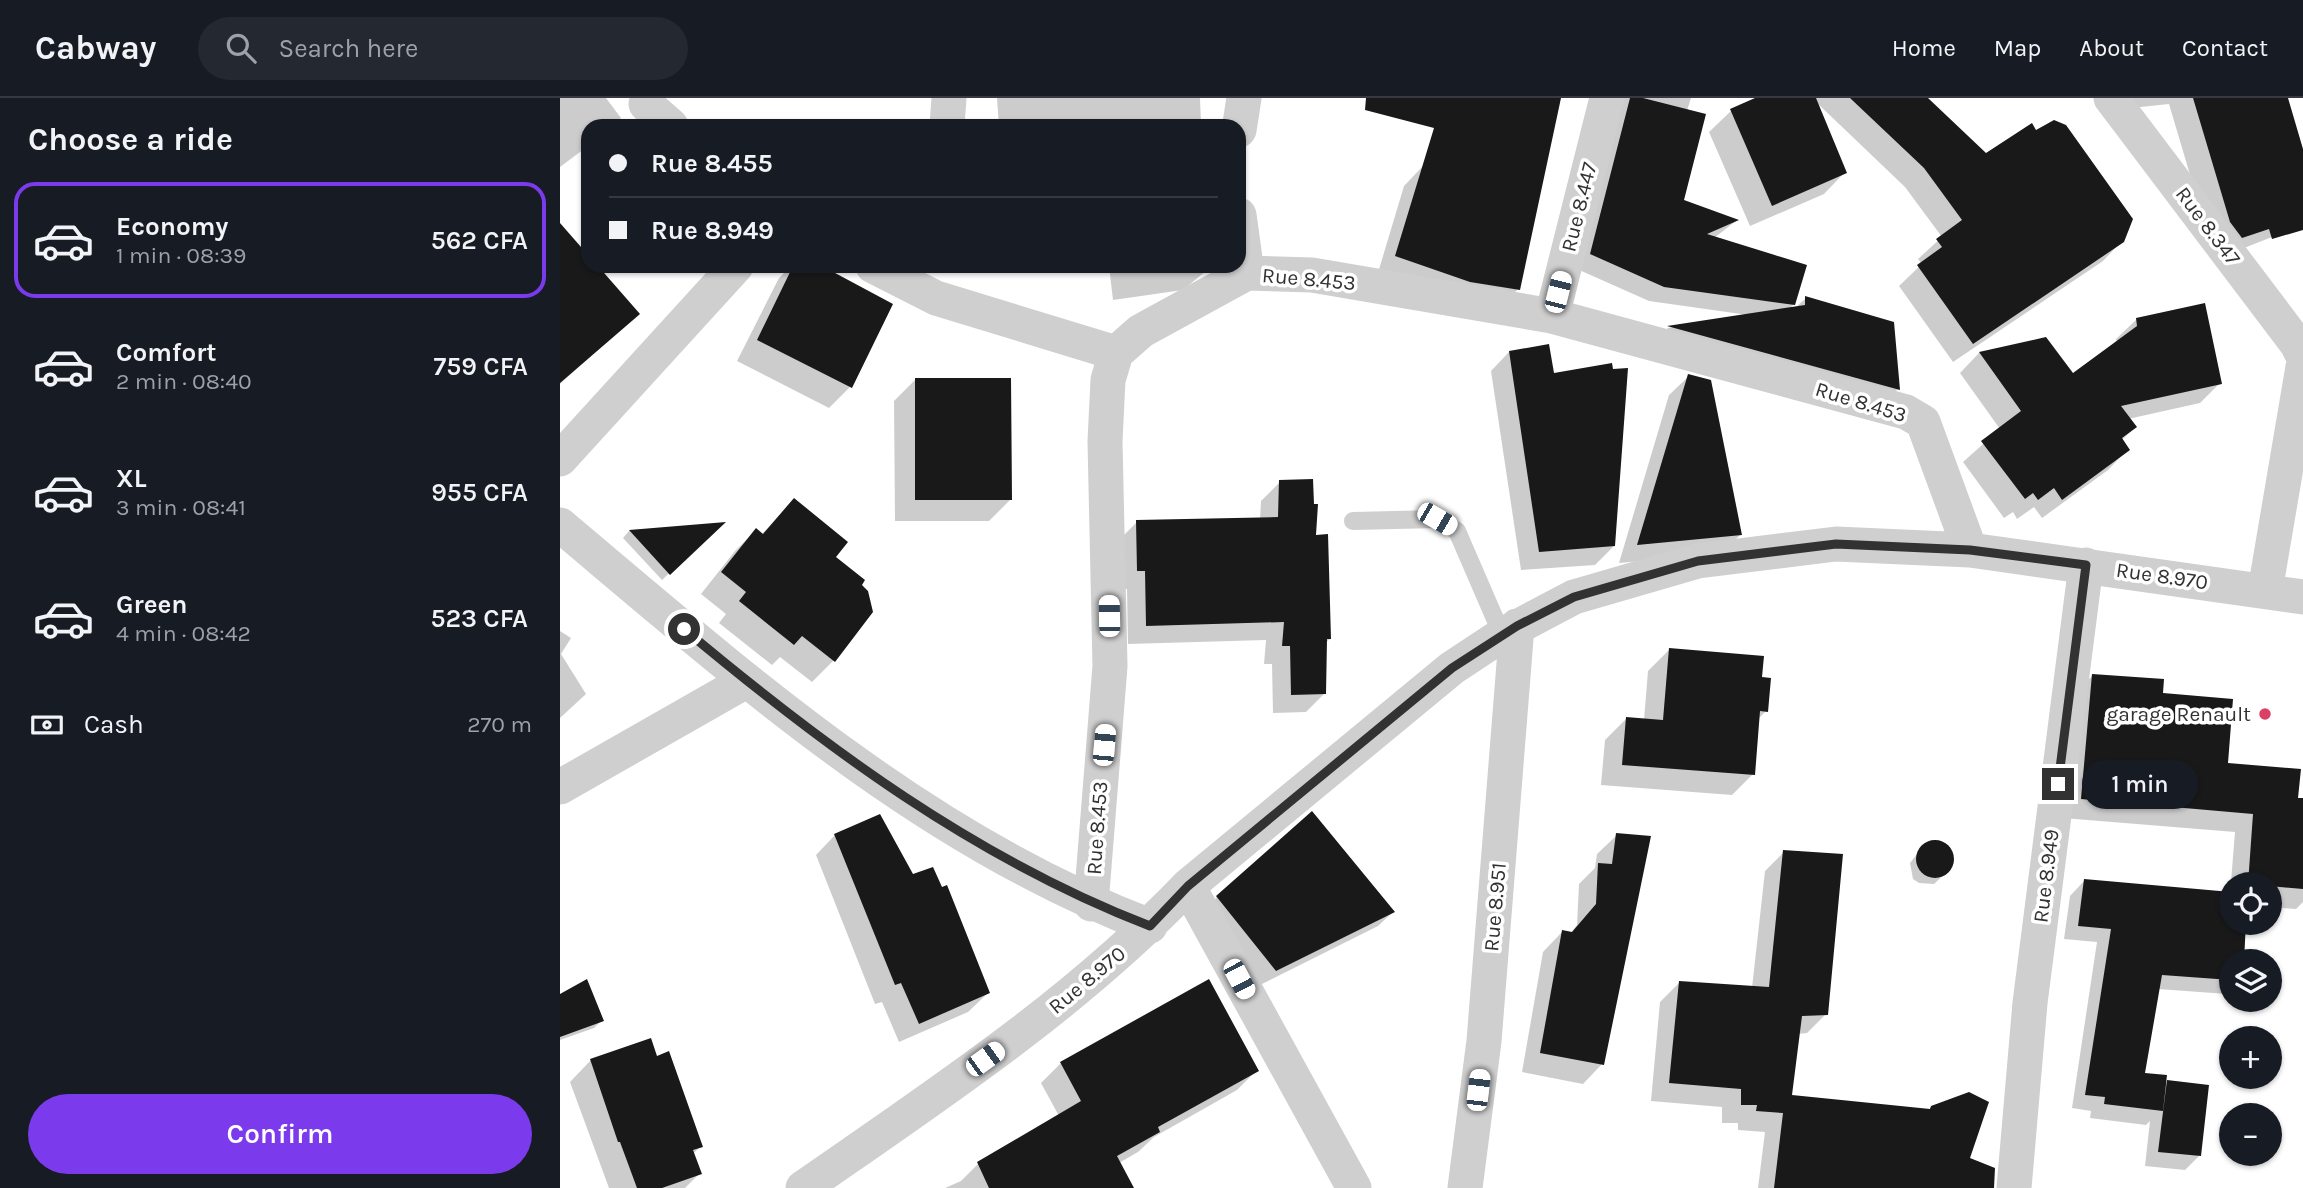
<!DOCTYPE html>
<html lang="en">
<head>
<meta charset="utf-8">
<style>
  body { margin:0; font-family:Karla,sans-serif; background:#242831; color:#f1f3f6; height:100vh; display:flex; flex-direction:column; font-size:26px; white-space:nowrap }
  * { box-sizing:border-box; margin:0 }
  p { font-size:23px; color:#9ea1a6 }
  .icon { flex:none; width:38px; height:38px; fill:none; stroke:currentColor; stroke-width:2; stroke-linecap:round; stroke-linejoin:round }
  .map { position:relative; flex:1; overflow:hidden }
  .panel { display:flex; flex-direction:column; background:#171b24; width:560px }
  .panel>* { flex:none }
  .hud { position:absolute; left:21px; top:21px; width:665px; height:154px; border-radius:21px; box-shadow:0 2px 5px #0004; display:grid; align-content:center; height:154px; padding:0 28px; background:#171b24 }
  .fabs { position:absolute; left:1659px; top:774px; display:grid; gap:14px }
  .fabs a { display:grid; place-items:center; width:63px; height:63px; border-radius:50%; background:#171b24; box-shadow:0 2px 5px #0004; font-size:35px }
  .end { position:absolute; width:32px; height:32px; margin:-16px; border:9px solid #323232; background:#fff; box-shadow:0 0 0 4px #fff }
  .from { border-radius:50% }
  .bubble { position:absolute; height:49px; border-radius:24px; background:#171b24; box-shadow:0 2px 5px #0004; font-size:23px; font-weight:600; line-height:49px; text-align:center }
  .car { position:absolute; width:21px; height:42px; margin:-21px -10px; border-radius:9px; box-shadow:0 0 5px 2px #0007; background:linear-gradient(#fff 24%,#345 0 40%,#fff 0 76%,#345 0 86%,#fff 0) }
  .hud b { display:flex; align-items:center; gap:24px; height:66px; font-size:26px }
  .hud b+b { border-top:2px solid #363941 }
  .hud i { width:18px; height:18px; background:#f1f3f6 }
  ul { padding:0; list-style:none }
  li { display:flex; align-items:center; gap:21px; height:116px; margin:0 14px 10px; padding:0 14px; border:4px solid transparent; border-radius:21px }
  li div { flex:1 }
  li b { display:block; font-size:26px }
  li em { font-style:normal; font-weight:600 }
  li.current { border-color:#7c3aed }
  li>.icon { width:63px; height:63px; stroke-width:1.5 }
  h2 { padding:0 28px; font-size:32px; line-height:84px }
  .pay { display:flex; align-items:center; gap:18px; height:77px; padding:0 28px; font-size:26px }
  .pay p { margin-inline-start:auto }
  .button { display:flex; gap:14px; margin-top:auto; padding:14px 28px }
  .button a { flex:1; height:80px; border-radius:42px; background:#7c3aed; color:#fff; font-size:28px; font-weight:600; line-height:80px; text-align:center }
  header { display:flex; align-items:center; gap:42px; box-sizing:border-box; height:98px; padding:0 35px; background:#171b24; border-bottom:2px solid #363941 }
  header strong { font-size:33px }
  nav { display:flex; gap:38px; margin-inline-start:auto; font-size:24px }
  .search { width:490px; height:63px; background:#242831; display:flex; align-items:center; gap:18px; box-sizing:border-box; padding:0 24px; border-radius:38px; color:#9ea1a6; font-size:26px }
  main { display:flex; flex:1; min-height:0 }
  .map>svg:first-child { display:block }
  .shadow { fill:#0003 }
  .building { fill:#191919 }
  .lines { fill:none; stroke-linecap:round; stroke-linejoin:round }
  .service { stroke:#cfcfcf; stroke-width:18 }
  .minor { stroke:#cfcfcf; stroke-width:35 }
  .route { stroke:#323232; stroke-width:9 }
  .poi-dot { fill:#db4165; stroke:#fff; stroke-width:2.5 }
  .labels { text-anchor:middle; stroke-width:7; stroke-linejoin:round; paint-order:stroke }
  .street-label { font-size:21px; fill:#323232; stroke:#fff }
  .poi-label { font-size:21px; fill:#323232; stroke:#fff; text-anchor:end }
</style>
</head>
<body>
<header>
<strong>Cabway</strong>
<div class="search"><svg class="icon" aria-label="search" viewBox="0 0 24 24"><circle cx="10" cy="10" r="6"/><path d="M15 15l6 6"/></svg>Search here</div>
<nav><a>Home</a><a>Map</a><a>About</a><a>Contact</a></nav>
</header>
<main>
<section class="panel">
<h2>Choose a ride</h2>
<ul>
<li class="current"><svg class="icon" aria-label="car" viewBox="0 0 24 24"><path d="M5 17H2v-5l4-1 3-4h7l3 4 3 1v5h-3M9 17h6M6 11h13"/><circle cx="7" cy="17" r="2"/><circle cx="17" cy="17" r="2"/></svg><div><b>Economy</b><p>1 min · 08:39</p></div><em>562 CFA</em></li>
<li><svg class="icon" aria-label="car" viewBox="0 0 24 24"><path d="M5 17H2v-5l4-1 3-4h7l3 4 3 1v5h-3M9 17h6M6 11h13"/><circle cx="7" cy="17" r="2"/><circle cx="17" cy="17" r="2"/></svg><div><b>Comfort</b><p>2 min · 08:40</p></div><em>759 CFA</em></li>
<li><svg class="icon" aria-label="car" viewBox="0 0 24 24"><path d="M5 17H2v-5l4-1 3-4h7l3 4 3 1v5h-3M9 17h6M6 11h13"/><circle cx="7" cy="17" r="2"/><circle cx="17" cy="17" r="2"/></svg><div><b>XL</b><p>3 min · 08:41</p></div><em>955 CFA</em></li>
<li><svg class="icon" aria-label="car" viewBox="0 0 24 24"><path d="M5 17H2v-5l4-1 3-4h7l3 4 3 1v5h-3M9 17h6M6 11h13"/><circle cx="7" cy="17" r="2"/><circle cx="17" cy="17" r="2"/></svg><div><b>Green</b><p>4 min · 08:42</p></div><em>523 CFA</em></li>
</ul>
<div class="pay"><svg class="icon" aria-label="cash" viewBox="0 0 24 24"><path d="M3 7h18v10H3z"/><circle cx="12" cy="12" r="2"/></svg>Cash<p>270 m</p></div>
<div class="button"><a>Confirm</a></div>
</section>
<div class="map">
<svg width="1743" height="1090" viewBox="0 0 1743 1090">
  <rect width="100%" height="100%" fill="#fff"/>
  <path class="shadow" d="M 0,0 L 46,0 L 61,20 L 53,28 L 28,28 L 28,48 L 0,69 Z
    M 437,0 L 640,0 L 641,26 L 439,28 Z
    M 891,0 L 999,0 L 958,191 L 939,211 L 817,178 L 844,88 L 863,68 Z
    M 1061,0 L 1131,0 L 1120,35 L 1122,103 L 1176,123 L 1154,140 L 1234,206 L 1229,211 L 1235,210 L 1246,200 L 1338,291 L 1324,305 L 1095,243 L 1108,230 L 1188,217 L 1089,203 L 1017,171 Z
    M 1200,0 L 1366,0 L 1426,58 L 1562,143 L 1543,163 L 1393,264 L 1339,188 L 1362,166 L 1358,161 L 1382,139 L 1345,89 L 1256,4 L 1285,74 L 1264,96 L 1190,128 L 1149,34 L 1171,13 Z
    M 1550,0 L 1726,0 L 1743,56 L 1743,127 L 1661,159 L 1650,144 L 1609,6 L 1552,12 Z
    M 0,128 L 28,160 L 28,168 L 35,168 L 77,216 L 0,286 Z
    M 231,168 L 258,168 L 290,289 L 269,310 L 177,263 L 219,180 Z
    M 549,168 L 645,168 L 646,173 L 623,192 L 553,202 Z
    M 1577,221 L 1660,285 L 1640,305 L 1568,321 L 1575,329 L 1561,343 L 1567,352 L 1548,372 L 1482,420 L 1474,409 L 1457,421 L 1453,414 L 1444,420 L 1403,364 L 1440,331 L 1400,275 L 1419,255 L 1485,241 L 1513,277 L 1557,245 L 1556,241 Z
    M 949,254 L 993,277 L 1054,448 L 1035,467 L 961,472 L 931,273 Z
    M 1129,278 L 1180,437 L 1161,456 L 1059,465 L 1109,297 Z
    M 355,282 L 450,402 L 429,423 L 335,423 L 334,303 Z
    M 720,384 L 754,439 L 770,541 L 765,545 L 765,595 L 746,614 L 713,615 L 712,566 L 704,566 L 706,542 L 568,546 L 567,491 L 559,491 L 558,443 L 577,424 L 700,421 L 701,403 Z
    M 234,402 L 273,460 L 299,488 L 311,514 L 273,563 L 252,584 L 220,559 L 212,567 L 159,525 L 166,516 L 141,496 L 175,453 L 196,432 L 201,437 Z
    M 161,426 L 102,482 L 63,440 L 69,433 Z
    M 0,533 L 11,540 L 1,556 L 26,596 L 0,620 Z
    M 1109,552 L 1201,581 L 1206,613 L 1197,622 L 1193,676 L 1172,697 L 1041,687 L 1045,642 L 1066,621 L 1084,622 L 1088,573 Z
    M 1533,577 L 1601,597 L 1666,667 L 1743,702 L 1743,804 L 1736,811 L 1710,809 L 1710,786 L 1671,786 L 1671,891 L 1667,896 L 1598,891 L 1583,976 L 1604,988 L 1608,984 L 1639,1058 L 1625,1072 L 1585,1068 L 1590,1023 L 1586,1027 L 1530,1020 L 1531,1013 L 1512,1010 L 1537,844 L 1504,841 L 1510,798 L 1524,783 L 1670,796 L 1675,734 L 1503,720 L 1514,597 Z
    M 275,737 L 352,779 L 428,895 L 408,914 L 339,944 L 322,904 L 315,906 L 256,757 Z
    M 1057,737 L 1042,966 L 1023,986 L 962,974 L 983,854 L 1002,834 L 1010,836 L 1017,827 L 1019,786 L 1035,770 L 1037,756 Z
    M 1382,744 L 1390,750 L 1394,762 L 1389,772 L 1374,786 L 1359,785 L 1353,781 L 1350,765 L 1364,747 Z
    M 1224,754 L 1266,916 L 1247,935 L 1238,936 L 1230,998 L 1408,1061 L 1409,1090 L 1198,1090 L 1205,1034 L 1178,1032 L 1178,1025 L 1162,1025 L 1162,1009 L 1091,1003 L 1100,904 L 1119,885 L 1192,890 L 1205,773 Z
    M 657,799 L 833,814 L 818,828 L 700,887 L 643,814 Z
    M 0,898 L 41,923 L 34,930 L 0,942 Z
    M 96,960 L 141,1048 L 133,1056 L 140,1075 L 125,1090 L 49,1090 L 10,984 L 31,962 Z
    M 501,965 L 697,972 L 677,992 L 594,1039 L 578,1054 L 559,1065 L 572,1090 L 385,1090 L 401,1083 L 418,1066 L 499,1018 L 481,985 Z"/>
  <path class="building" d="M 806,0 L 1001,0 L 960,192 L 910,184 L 835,158 L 874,30 L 805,12 Z
    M 1070,0 L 1083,0 L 1146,16 L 1124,102 L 1179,122 L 1147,136 L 1247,167 L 1235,207 L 1104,189 L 1030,156 Z
    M 1195,0 L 1256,0 L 1287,75 L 1212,108 L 1170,11 Z
    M 1290,0 L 1368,0 L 1426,55 L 1472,25 L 1476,32 L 1494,22 L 1506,27 L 1573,121 L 1564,144 L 1413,246 L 1357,167 L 1382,149 L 1376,141 L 1402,122 L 1364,70 Z
    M 1633,0 L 1728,0 L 1743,51 L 1743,132 L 1712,141 L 1709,131 L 1682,140 L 1670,124 Z
    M 0,125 L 28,157 L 28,168 L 38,168 L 80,216 L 0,285 Z
    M 233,168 L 262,168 L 333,206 L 292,290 L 197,242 Z
    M 1245,198 L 1334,224 L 1340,292 L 1107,228 L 1245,207 Z
    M 1645,205 L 1662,286 L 1561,308 L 1577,329 L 1562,340 L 1570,352 L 1502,402 L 1494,390 L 1478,402 L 1473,395 L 1465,401 L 1421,343 L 1461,313 L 1419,254 L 1486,239 L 1513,275 L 1577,228 L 1576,220 Z
    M 989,246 L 994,275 L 1052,265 L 1053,271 L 1068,270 L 1055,448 L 979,454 L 949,253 Z
    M 1128,276 L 1151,282 L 1182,437 L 1077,447 Z
    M 355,280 L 451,280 L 452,402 L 355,402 Z
    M 753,381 L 754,406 L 758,406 L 756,437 L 768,436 L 771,541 L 767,541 L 766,596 L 731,597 L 730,548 L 722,548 L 724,524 L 586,528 L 585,473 L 577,473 L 576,422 L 718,419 L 719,382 Z
    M 234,400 L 288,444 L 276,459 L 305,482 L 302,487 L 308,493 L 313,514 L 275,564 L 242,538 L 234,547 L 179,503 L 186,494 L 161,474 L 196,430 L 203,436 Z
    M 166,424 L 110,477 L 69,432 Z
    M 1109,550 L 1204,558 L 1202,579 L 1211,580 L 1208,614 L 1200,613 L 1195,677 L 1062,667 L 1066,619 L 1103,622 Z
    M 1532,576 L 1604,581 L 1603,595 L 1673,601 L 1668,665 L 1741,671 L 1738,700 L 1743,700 L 1743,791 L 1688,786 L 1693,716 L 1521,701 Z
    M 752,713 L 835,814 L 716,873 L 656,798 Z
    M 320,716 L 353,776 L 373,769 L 382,789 L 387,787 L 430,895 L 359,926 L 341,885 L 335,887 L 274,736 Z
    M 1056,735 L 1091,738 L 1044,967 L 980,955 L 1002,832 L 1012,834 L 1036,806 L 1038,765 L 1052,766 Z
    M1356 761a19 19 0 1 1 38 0a19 19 0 1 1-38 0Z
    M 1223,752 L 1283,756 L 1268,917 L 1242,918 L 1232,997 L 1370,1011 L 1371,1008 L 1409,994 L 1429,1004 L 1410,1060 L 1435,1070 L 1434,1090 L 1214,1090 L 1223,1015 L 1196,1013 L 1197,1007 L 1181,1007 L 1181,991 L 1109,985 L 1119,883 L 1209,889 Z
    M 1524,781 L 1671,794 L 1671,824 L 1686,824 L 1684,863 L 1671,863 L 1671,882 L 1602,877 L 1585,975 L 1607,977 L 1603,1013 L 1544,1006 L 1545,999 L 1525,997 L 1551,831 L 1518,828 Z
    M 27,881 L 44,923 L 0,939 L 0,896 Z
    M 649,881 L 699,973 L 598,1029 L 600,1034 L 557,1058 L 574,1090 L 429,1090 L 417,1064 L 521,1003 L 500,964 Z
    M 91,940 L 97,958 L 109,953 L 143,1049 L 133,1052 L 142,1076 L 102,1090 L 77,1090 L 60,1044 L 58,1044 L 30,961 Z
    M 1607,982 L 1649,987 L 1641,1058 L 1598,1054 Z"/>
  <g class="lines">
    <path class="service" d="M 793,423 L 877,421 L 897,433 L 942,537"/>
    <path class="minor" d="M 1551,0 L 1737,246 L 1743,258
      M 86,6 L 111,28
      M 387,28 L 389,0
      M 679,32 L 684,0
      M 679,117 L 687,175
      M 313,168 L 376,200 L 556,255
      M 992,218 L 1047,0
      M 0,361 L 176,168
      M 0,427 C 182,580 365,743 590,828
      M 1705,493 L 1743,269
      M 0,689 L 186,583
      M 628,788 L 794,1090
      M 531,806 L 550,568 L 545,343 L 548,282 L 556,255 L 581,233 L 687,175 L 752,177 L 992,218 L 1346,314 L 1363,324 L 1410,452
      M 243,1090 C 377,997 515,906 628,788 L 892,570 L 942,537 L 1014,499 L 1138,463 L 1276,446 L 1410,452 L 1743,499
      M 905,1090 L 924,943 L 957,528
      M 1454,1090 L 1470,905 L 1526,467"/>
  </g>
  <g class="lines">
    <path class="route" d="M 124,531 C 266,650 416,761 590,828 L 628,788 L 892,570 L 957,528 L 1014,499 L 1138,463 L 1276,446 L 1410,452 L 1526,467 L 1498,686"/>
  </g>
  <circle class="poi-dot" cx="1705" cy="616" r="7"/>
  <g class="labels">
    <g class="street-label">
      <text transform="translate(1019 109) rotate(-76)" y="7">Rue 8.447</text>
      <text transform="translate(1648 128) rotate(53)" y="7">Rue 8.347</text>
      <text transform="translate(749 181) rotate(5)" y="7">Rue 8.453</text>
      <text transform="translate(1301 304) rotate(17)" y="7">Rue 8.453</text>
      <text transform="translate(1602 478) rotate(8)" y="7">Rue 8.970</text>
      <text transform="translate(537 730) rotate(-86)" y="7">Rue 8.453</text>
      <text transform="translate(1486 778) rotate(-83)" y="7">Rue 8.949</text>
      <text transform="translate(935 809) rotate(-85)" y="7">Rue 8.951</text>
      <text transform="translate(527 882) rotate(-40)" y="7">Rue 8.970</text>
    </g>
    <g class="poi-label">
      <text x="1691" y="623">garage Renault</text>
    </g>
  </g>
</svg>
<div class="fabs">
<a><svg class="icon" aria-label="locate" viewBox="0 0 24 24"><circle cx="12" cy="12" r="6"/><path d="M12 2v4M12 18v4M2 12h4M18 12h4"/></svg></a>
<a><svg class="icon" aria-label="layers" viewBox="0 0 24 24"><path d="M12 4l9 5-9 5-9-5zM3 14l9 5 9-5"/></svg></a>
<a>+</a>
<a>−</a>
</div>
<i class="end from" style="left:124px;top:531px"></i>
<i class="end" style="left:1498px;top:686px"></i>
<div class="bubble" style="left:1522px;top:662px;width:116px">1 min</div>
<i class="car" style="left:998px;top:194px;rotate:14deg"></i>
<i class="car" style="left:877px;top:421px;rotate:120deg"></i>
<i class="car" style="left:549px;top:518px;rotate:359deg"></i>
<i class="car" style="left:544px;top:647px;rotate:5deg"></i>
<i class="car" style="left:679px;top:881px;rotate:152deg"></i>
<i class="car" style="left:425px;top:961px;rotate:54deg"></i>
<i class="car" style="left:918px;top:992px;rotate:7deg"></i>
<div class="hud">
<b><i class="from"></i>Rue 8.455</b>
<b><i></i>Rue 8.949</b>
</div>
</div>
</main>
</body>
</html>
